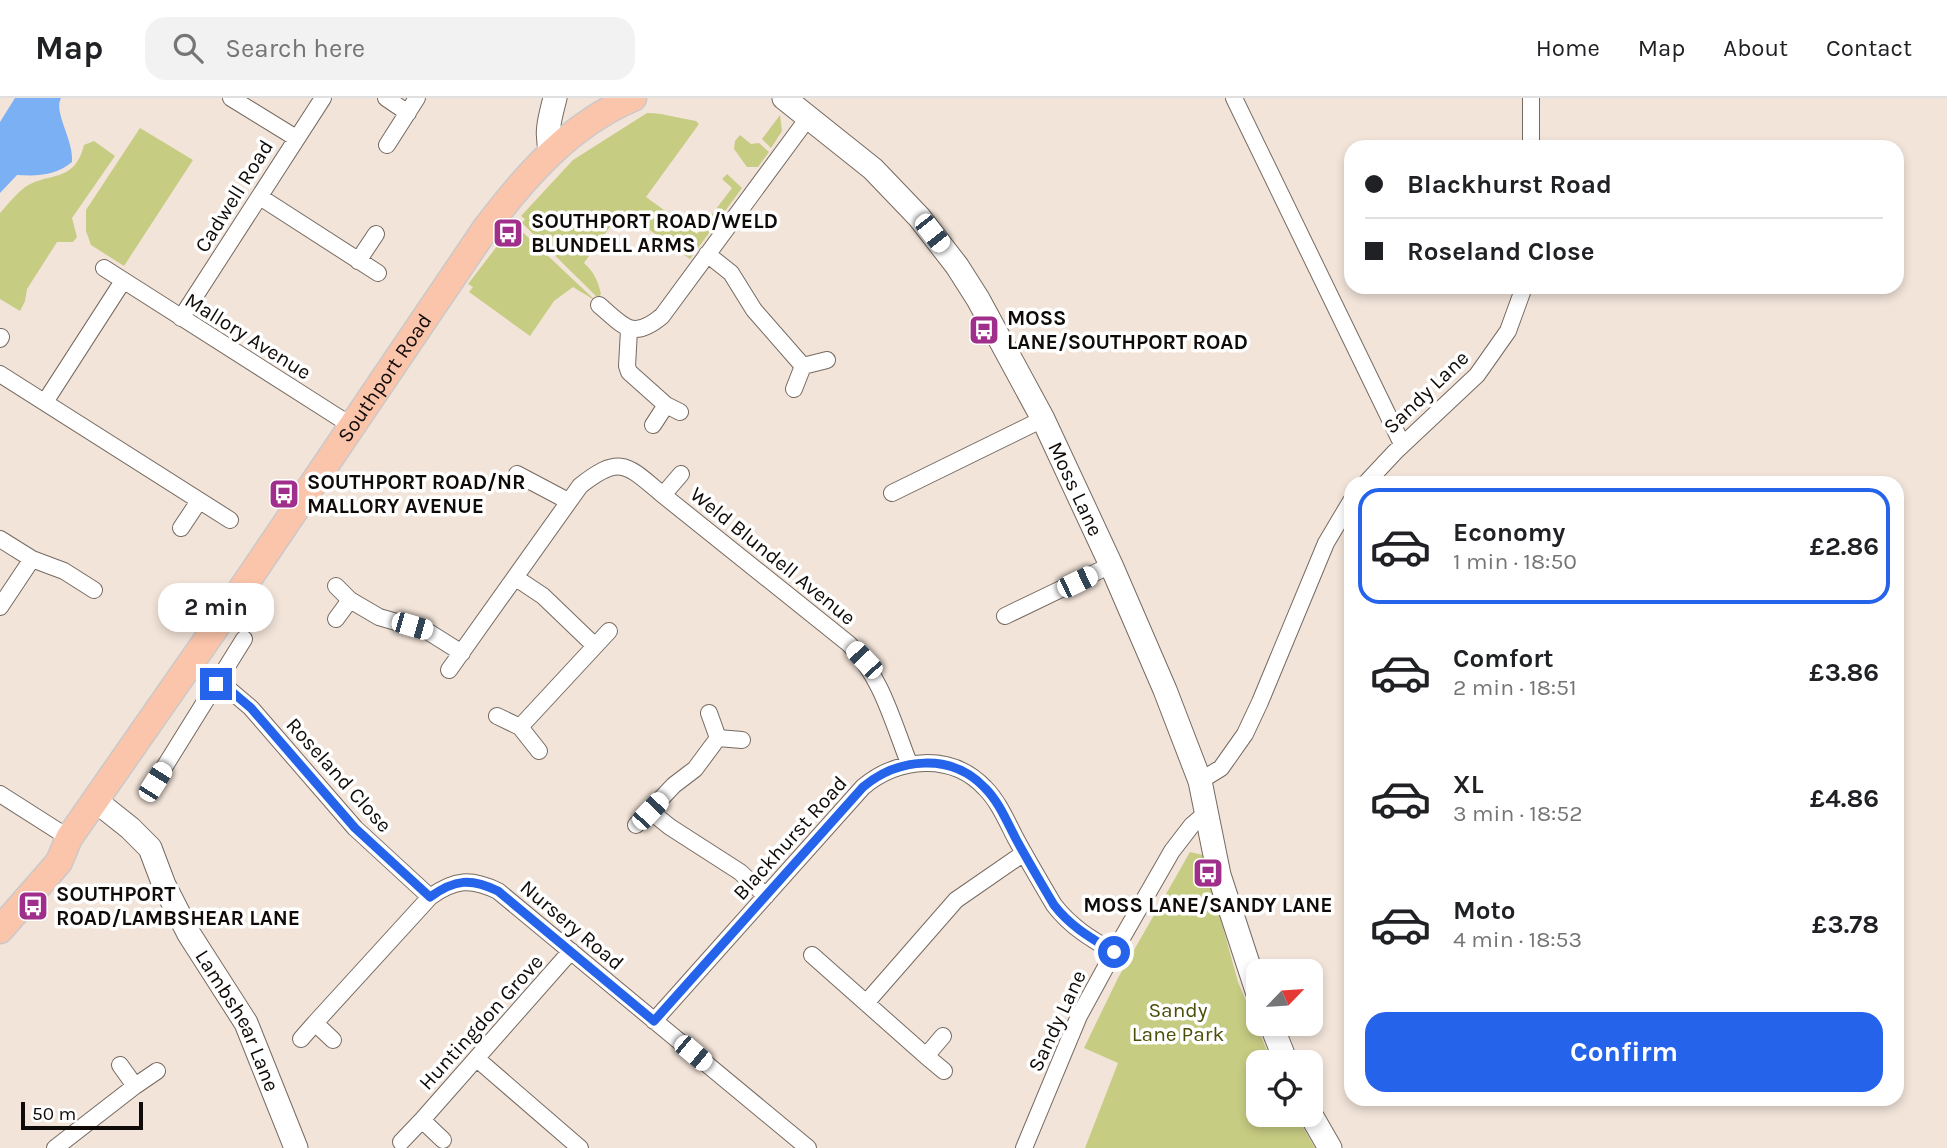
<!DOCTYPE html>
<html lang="en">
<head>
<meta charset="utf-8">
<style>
  body { margin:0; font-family:Karla,sans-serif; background:#f2f2f2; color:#202124; height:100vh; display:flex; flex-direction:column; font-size:26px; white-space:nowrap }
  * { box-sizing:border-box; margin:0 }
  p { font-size:23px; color:#757577 }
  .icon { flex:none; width:38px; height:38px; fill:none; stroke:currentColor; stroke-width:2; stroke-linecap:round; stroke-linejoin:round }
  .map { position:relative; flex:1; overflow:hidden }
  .drawer { position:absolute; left:1344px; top:378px; width:560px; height:630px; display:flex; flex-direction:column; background:#fff; border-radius:21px; box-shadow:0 4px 10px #0003 }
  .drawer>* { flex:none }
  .guide { position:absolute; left:1344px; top:42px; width:560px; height:154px; border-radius:21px; box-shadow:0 4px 10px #0003; display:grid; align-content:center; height:154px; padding:0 21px; background:#fff }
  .needle { width:46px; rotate:65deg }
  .fabs { position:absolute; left:1246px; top:861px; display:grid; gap:14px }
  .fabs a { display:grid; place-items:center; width:77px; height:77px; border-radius:14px; background:#fff; box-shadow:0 4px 10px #0003; font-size:35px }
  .scale { position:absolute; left:21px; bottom:18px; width:122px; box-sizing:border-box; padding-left:7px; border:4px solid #100b08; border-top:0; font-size:19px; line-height:24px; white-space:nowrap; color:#100b08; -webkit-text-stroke:5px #fff; paint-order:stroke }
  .end { position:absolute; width:32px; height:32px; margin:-16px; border:9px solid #2563eb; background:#fff; box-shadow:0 0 0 4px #fff }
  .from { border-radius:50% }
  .bubble { position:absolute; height:49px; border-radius:21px; background:#fff; box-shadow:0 4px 10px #0003; font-size:23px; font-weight:700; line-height:49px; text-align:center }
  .car { position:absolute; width:21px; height:42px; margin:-21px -10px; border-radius:9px; box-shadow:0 0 5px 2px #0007; background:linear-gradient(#fff 24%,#345 0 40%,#fff 0 76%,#345 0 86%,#fff 0) }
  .guide b { display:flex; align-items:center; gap:24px; height:66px; font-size:26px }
  .guide b+b { border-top:2px solid #e0e0e0 }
  .guide i { width:18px; height:18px; background:#202124 }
  ul { padding:12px 0 0; list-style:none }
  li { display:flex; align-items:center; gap:21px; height:116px; margin:0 14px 10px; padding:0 7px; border:4px solid transparent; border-radius:21px }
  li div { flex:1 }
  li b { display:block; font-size:26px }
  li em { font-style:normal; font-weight:700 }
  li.on { border-color:#2563eb }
  li>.icon { width:63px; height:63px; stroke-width:1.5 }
  .cta { display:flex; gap:14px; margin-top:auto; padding:14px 21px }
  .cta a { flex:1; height:80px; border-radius:21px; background:#2563eb; color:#fff; font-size:28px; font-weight:700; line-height:80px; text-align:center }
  header { display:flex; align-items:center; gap:42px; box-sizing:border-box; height:98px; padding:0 35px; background:#fff; border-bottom:2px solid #e0e0e0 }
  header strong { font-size:33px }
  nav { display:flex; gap:38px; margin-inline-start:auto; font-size:24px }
  .search { width:490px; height:63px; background:#f2f2f2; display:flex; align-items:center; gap:18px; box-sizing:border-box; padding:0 24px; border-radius:21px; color:#757577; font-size:26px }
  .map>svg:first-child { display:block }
  .green { fill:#c7cc83 }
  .water { fill:#7bb0f4 }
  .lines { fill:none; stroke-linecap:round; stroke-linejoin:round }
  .street-casing { stroke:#766a61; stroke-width:18 }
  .secondary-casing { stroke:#766a61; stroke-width:25 }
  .primary-casing { stroke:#cac9c9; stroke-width:29 }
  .street { stroke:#fff; stroke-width:16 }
  .secondary { stroke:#fff; stroke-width:23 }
  .primary { stroke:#fbc5ac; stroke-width:26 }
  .route { stroke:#2563eb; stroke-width:9 }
  .labels { text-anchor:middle; stroke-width:7; stroke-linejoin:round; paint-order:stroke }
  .street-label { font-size:21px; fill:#100b08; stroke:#fff }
  .poi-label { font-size:21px; font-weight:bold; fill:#100b08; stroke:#fff; text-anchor:start }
  .park-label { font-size:21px; fill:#4b4e07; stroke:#fff }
</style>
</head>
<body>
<header>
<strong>Map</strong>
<div class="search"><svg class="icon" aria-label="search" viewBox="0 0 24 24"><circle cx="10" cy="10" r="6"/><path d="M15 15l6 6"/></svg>Search here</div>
<nav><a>Home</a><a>Map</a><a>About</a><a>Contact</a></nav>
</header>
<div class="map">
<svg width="1947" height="1050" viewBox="0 0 1947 1050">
  <rect width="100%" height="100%" fill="#f2e4d9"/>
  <path class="green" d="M 647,15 C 663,15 678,20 696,23 L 699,26 L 646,99 L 697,136 L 732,90 L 722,81 L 727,76 L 742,90 L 690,161 L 622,112 L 584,165 C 594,174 598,183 601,196 L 598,200 L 522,125 L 525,121 L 521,118 L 573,62 Z
    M 780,17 L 782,33 L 771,50 L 762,41 Z
    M 140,30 L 193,62 L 124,168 L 91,147 L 86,133 L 86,112 Z
    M 740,37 L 751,46 L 759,45 L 769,54 L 758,69 L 747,69 L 734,51 L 735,43 Z
    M 94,43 L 115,58 L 72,120 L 77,139 L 73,144 L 57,144 L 27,191 L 25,203 L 20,213 L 0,201 L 0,115 C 7,107 15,97 24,90 C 47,73 74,87 84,47 Z
    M 514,126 L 596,203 L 573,189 L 554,203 L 530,238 L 469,194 L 473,189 L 468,186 L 504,139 L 507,141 L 513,133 L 511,130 Z
    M 1190,754 L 1203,757 L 1238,884 L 1272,964 L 1258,964 L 1258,1017 L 1296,1017 L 1315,1050 L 1085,1050 L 1118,965 L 1084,950 L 1118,880 Z"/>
  <path class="water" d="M 15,0 L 61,0 C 53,14 74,42 72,64 C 55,78 38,78 17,77 L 0,95 L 0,24 Z"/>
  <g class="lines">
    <g class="street-casing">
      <path id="street" d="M 231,0 L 296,40
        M 386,0 L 408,15
        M 1234,0 L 1402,346
        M 387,47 L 417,0
        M 1531,49 L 1531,0
        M 260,99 L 378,175
        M 707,156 L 731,175 L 754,212 L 803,268
        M 358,163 L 376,136
        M 104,170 L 352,328
        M 599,207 C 624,228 632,243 662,218 L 808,20
        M 181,220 L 323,0
        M 629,232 L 627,268 L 629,274 L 666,307
        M 0,241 L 1,239
        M 0,276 L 230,422
        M 794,291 L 803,268 L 827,262
        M 45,304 L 123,183
        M 653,327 L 666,307 L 680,314
        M 517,376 L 568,403
        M 1366,385 L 1395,354 L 1477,277 L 1508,233 L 1524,189
        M 892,395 L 1043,321
        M 663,397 L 849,546 C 882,580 892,622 909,665
        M 181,430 L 199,403
        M 0,441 L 32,461 L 64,473 L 94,492
        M 516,480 L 543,498 L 595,548
        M 350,502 L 379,519 L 427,533 L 462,555
        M 0,509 L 32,461
        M 1005,518 L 1111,467
        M 336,521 L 350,502 L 336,488
        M 449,572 L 580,388 C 621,355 628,368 663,397 L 681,376
        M 216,586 L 231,593 L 251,610 L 355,730 L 430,799
        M 709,615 L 718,640 L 742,642
        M 497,618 L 520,629 L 539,653
        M 520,629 L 609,533
        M 1200,683 L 1221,670 L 1245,636 L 1260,604 L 1326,445 L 1351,403
        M 155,684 L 244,541
        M 0,696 L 69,740
        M 650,713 L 670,729 L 740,774 L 766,798
        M 636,727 L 674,687 L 695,671 L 718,640
        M 812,857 L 926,958
        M 866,905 L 956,802 L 1024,755
        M 654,923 L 863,689 C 898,660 951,654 985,690 C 999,704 1007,724 1016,741 C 1028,763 1041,785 1054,807 C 1071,829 1091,841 1114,854
        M 315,925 L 430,799 C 455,781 471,780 498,793 L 808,1050
        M 943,938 L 926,958 L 944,973
        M 301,941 L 315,925 L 333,942
        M 477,961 L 580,1050
        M 120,967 L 135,988 L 157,973
        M 422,1022 L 571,853
        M 401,1044 L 422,1022 L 443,1042
        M 55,1050 L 135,988
        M 1024,1050 L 1079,918 L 1114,854 L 1172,753 L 1192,727 L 1206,715"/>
    </g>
    <g class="secondary-casing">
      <g id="secondary">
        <path id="s1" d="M 784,0 L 873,71 L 919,119 L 957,168 L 978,201 L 1043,321 L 1111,467 L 1165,592 L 1200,683 L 1219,777 L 1258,896"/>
        <path d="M 551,54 C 545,35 550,20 555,0"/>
        <path id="s2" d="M 96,703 L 130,730 L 150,750 L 164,787 L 189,836 L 246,925 L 296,1050"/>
        <path d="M 1271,926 L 1286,964"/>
        <path d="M 1311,1017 L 1330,1050"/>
      </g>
    </g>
    <g class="primary-casing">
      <g id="primary">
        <path id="s3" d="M 0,832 L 59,764 L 69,740 L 220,523 L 486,130 C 526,77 571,26 633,0"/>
      </g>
    </g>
    <use href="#street" class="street"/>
    <use href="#secondary" class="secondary"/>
    <use href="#primary" class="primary"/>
  </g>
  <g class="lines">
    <path class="route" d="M 216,586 L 231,593 L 251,610 L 355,730 L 430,799 C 455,781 471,780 498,793 L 654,923 L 863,689 C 898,660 951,654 985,690 C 999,704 1007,724 1016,741 C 1028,763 1041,785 1054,807 C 1071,829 1091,840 1114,854"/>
  </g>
  <defs>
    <g id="bus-square" transform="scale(1.575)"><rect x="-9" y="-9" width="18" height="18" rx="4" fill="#a02e8b" stroke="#fff"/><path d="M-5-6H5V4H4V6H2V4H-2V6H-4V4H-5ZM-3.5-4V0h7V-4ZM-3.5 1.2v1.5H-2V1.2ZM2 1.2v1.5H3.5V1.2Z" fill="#fff"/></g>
  </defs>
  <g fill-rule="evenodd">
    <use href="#bus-square" x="508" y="135"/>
    <use href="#bus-square" x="984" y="232"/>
    <use href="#bus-square" x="284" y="396"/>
    <use href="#bus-square" x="1208" y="775"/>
    <use href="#bus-square" x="33" y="808"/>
  </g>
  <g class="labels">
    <g class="street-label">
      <text transform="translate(234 98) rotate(-58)" y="7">Cadwell Road</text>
      <text transform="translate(248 238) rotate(32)" y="7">Mallory Avenue</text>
      <text dy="7" stroke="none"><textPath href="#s3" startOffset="674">Southport Road</textPath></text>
      <text transform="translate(1426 294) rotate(-44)" y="7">Sandy Lane</text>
      <text dy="7" stroke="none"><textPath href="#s1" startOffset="495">Moss Lane</textPath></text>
      <text transform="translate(773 458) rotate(39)" y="7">Weld Blundell Avenue</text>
      <text transform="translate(339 677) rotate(48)" y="7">Roseland Close</text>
      <text transform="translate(790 740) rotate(-48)" y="7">Blackhurst Road</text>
      <text transform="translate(572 827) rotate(40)" y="7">Nursery Road</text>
      <text transform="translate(1057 923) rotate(-65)" y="7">Sandy Lane</text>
      <text dy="7" stroke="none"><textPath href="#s2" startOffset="266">Lambshear Lane</textPath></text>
      <text transform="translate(481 924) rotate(-48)" y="7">Huntingdon Grove</text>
    </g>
    <g class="poi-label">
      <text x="531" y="130">SOUTHPORT ROAD/WELD<tspan x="531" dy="24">BLUNDELL ARMS</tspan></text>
      <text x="1007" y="227">MOSS<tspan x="1007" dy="24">LANE/SOUTHPORT ROAD</tspan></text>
      <text x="307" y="391">SOUTHPORT ROAD/NR<tspan x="307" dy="24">MALLORY AVENUE</tspan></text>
      <text x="56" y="803">SOUTHPORT<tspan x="56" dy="24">ROAD/LAMBSHEAR LANE</tspan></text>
      <text x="1208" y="814" text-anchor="middle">MOSS LANE/SANDY LANE</text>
    </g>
    <g class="park-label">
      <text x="1178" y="919">Sandy<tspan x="1178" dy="24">Lane Park</tspan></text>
    </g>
  </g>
</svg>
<div class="fabs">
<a><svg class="needle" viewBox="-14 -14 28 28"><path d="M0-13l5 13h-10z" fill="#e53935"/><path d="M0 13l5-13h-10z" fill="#757577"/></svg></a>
<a><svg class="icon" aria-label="locate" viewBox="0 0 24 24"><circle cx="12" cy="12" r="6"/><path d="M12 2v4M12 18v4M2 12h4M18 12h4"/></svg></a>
</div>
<div class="scale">50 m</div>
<i class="end from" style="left:1114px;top:854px"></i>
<i class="end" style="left:216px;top:586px"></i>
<div class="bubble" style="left:158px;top:485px;width:116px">2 min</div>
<i class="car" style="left:932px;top:135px;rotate:142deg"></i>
<i class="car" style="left:1077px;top:484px;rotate:64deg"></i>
<i class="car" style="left:412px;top:528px;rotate:106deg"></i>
<i class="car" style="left:864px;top:562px;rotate:317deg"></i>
<i class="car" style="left:155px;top:684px;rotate:32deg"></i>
<i class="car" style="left:650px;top:713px;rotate:43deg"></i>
<i class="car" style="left:693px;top:955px;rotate:130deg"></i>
<div class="guide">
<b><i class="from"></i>Blackhurst Road</b>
<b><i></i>Roseland Close</b>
</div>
<section class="drawer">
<ul>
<li class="on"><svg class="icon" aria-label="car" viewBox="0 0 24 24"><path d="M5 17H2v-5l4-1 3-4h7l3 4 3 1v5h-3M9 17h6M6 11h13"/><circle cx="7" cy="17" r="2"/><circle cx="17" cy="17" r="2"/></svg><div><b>Economy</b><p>1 min · 18:50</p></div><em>£2.86</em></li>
<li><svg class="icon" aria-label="car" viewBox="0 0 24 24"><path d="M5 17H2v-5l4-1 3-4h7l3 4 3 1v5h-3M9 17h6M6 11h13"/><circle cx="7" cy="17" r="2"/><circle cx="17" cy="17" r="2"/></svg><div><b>Comfort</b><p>2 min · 18:51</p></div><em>£3.86</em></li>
<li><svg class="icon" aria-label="car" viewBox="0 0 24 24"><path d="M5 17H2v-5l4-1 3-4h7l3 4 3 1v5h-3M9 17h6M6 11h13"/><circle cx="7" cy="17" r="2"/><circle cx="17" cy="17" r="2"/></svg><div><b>XL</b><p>3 min · 18:52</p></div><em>£4.86</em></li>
<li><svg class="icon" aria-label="car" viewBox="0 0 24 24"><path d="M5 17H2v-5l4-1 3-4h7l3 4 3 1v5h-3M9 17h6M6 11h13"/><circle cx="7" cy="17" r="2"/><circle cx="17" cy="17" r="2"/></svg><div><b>Moto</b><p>4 min · 18:53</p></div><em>£3.78</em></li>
</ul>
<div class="cta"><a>Confirm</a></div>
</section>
</div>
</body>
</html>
